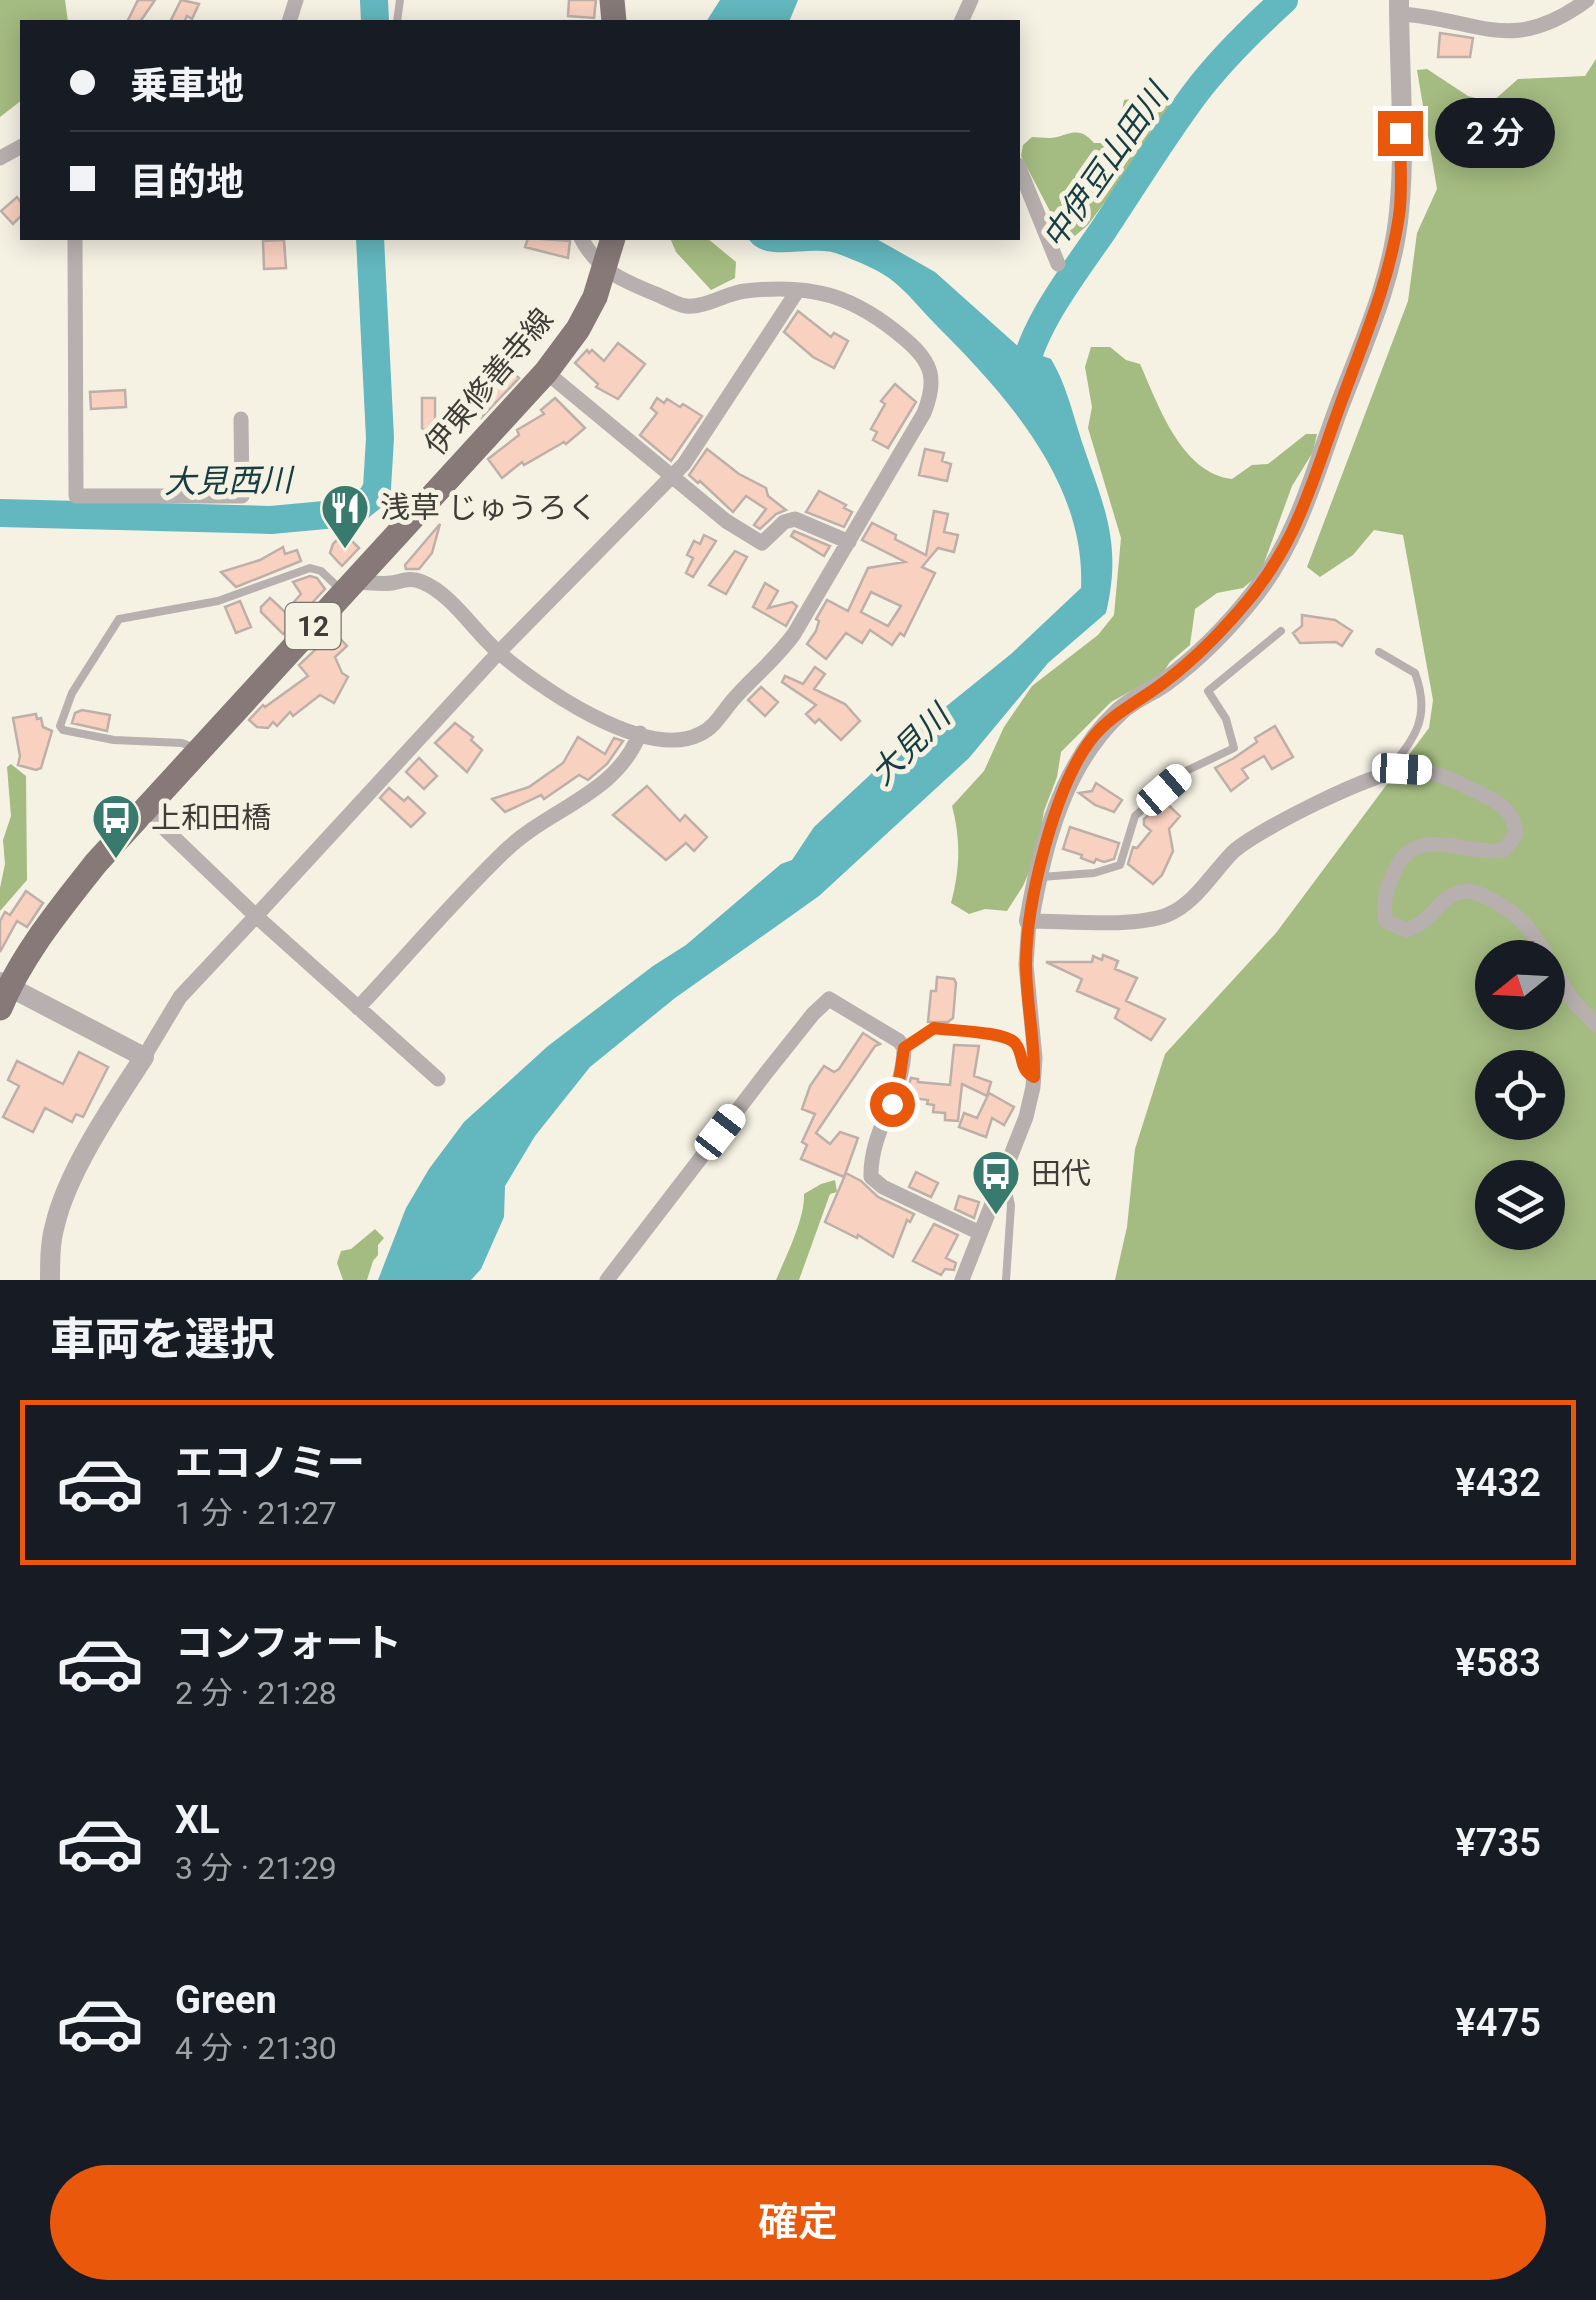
<!DOCTYPE html>
<html lang="ja">
<head>
<meta charset="utf-8">
<style>
  body { margin:0; font-family:Roboto,"Noto Sans JP",sans-serif; background:#20242c; color:#f1f3f6; height:100vh; display:flex; flex-direction:column; font-size:38px; white-space:nowrap }
  * { box-sizing:border-box; margin:0 }
  p { font-size:32px; color:#9ea1a6 }
  .icon { flex:none; width:55px; height:55px; fill:none; stroke:currentColor; stroke-width:2; stroke-linecap:round; stroke-linejoin:round }
  .map { position:relative; height:1280px; overflow:hidden }
  .panel { display:flex; flex-direction:column; background:#171b24; flex:1 }
  .panel>* { flex:none }
  .top-card { position:absolute; left:20px; top:20px; width:1000px; height:220px; border-radius:0px; box-shadow:0 5px 25px #0003; display:grid; align-content:center; height:220px; padding:0 50px; background:#171b24 }
  .needle { width:65px; rotate:252deg }
  .fabs { position:absolute; left:1475px; top:940px; display:grid; gap:20px }
  .fabs a { display:grid; place-items:center; width:90px; height:90px; border-radius:50%; background:#171b24; box-shadow:0 5px 25px #0003; font-size:50px }
  .end { position:absolute; width:45px; height:45px; margin:-22px; border:12px solid #ea580c; background:#fff; box-shadow:0 0 0 5px #fff }
  .from { border-radius:50% }
  .bubble { position:absolute; height:70px; border-radius:35px; background:#171b24; box-shadow:0 5px 25px #0003; font-size:32px; font-weight:600; line-height:70px; text-align:center }
  .car { position:absolute; width:30px; height:60px; margin:-30px -15px; border-radius:12px; box-shadow:0 0 8px 2px #0007; background:linear-gradient(#fff 24%,#345 0 40%,#fff 0 76%,#345 0 86%,#fff 0) }
  .top-card b { display:flex; align-items:center; gap:35px; height:95px; font-size:38px }
  .top-card b+b { border-top:2px solid #363941 }
  .top-card i { width:25px; height:25px; background:#f1f3f6 }
  ul { padding:0; list-style:none }
  li { display:flex; align-items:center; gap:30px; height:165px; margin:0 20px 15px; padding:0 30px; border:5px solid transparent; border-radius:0px }
  li div { flex:1 }
  li b { display:block; font-size:38px }
  li em { font-style:normal; font-weight:600 }
  li.on { border-color:#ea580c }
  li>.icon { width:90px; height:90px; stroke-width:1.5 }
  h2 { padding:0 50px; font-size:45px; line-height:120px }
  .primary-button { display:flex; gap:20px; margin-top:auto; padding:20px 50px }
  .primary-button a { flex:1; height:115px; border-radius:60px; background:#ea580c; color:#fff; font-size:40px; font-weight:600; line-height:115px; text-align:center }
  .map>svg:first-child { display:block }
  .forest { fill:#a4bb81; fill-rule:evenodd }
  .water { fill:#63b7be }
  .lines { fill:none; stroke-linecap:round; stroke-linejoin:round }
  .river { stroke:#63b7be; stroke-width:28 }
  .building { fill:#f8d1c0; stroke:#beb0a9; stroke-width:2.5; fill-rule:evenodd }
  .service { stroke:#b7b0af; stroke-width:8 }
  .minor { stroke:#b7b0af; stroke-width:15 }
  .tertiary { stroke:#b7b0af; stroke-width:20 }
  .primary { stroke:#867978; stroke-width:25 }
  .route { stroke:#ea580c; stroke-width:12 }
  .labels { text-anchor:middle; stroke-width:10; stroke-linejoin:round; paint-order:stroke }
  .shield { fill:#f5f1e3; stroke:#75736b; stroke-width:2.5 }
  .shield-label { font-size:28px; font-weight:bold; fill:#3e3d37 }
  .street-label { font-size:30px; fill:#3e3d37; stroke:#f5f1e3 }
  .poi-label { font-size:30px; fill:#3e3d37; stroke:#f5f1e3; text-anchor:start }
  .water-label { font-size:32px; font-style:italic; fill:#163e42; stroke:#f5f1e3 }
</style>
</head>
<body>
<div class="map">
<svg width="1596" height="1280" viewBox="0 0 1596 1280">
  <rect width="100%" height="100%" fill="#f5f1e3"/>
  <path class="forest" d="M 0,0 L 65,0 L 68,22 L 22,22 L 22,100 L 0,117 Z
    M 1596,59 L 1596,1280 L 1115,1280 L 1127,1227 L 1135,1149 L 1165,1054 L 1276,933 L 1429,728 L 1433,700 L 1403,535 L 1374,530 L 1353,555 L 1320,577 L 1307,567 L 1408,301 L 1417,233 L 1437,189 L 1417,70 L 1427,69 L 1468,96 L 1492,102 L 1518,79 L 1585,76 ZM 1492,958 L 1548,958 L 1548,1012 L 1492,1012 ZM 1492,1068 L 1548,1068 L 1548,1122 L 1492,1122 ZM 1492,1178 L 1548,1178 L 1548,1232 L 1492,1232 Z
    M 1164,94 L 1171,98 L 1175,108 L 1169,123 L 1160,130 L 1132,173 L 1122,179 L 1088,225 L 1070,240 L 1062,241 L 1056,236 L 1053,217 L 1021,156 L 1023,145 L 1032,137 C 1040,137 1049,139 1057,137 C 1074,132 1081,128 1094,143 L 1105,143 L 1118,134 L 1124,100 Z
    M 670,238 L 707,238 L 736,262 L 735,278 L 711,290 L 676,252 Z
    M 1091,347 L 1110,347 L 1126,360 L 1140,364 C 1158,404 1181,473 1232,479 L 1252,465 L 1268,464 L 1306,434 L 1317,434 L 1313,452 L 1292,486 L 1260,574 L 1243,588 L 1217,593 L 1195,609 L 1190,645 L 1170,662 L 1162,674 L 1111,702 L 1061,752 L 1057,777 L 1044,811 L 1037,854 L 1023,886 L 1007,911 L 985,909 L 969,914 L 951,903 C 960,869 961,840 952,806 L 984,771 L 1004,727 L 1032,686 L 1098,635 L 1114,615 L 1121,538 L 1088,428 L 1092,407 L 1085,367 Z
    M 11,764 L 26,776 L 27,880 L 0,911 L 0,888 L 5,864 L 3,840 L 11,816 L 7,767 Z
    M 835,1180 L 837,1192 L 830,1194 L 799,1280 L 776,1280 C 786,1256 805,1219 804,1194 L 821,1184 Z
    M 375,1229 L 384,1238 L 378,1245 L 378,1255 L 373,1261 L 367,1280 L 343,1280 L 337,1263 L 341,1251 L 351,1249 Z"/>
  <path class="water" d="M 720,0 L 798,0 L 789,22 L 706,22 Z
    M 748,238 L 875,238 L 935,272 L 1020,348 L 1051,359 C 1066,384 1072,411 1081,439 C 1103,505 1123,541 1106,613 L 1048,663 L 969,758 L 819,896 L 675,998 L 590,1067 L 535,1136 L 505,1186 L 504,1217 L 481,1269 L 471,1280 L 378,1280 L 406,1208 L 429,1169 L 464,1122 L 548,1046 L 653,966 L 686,945 L 781,864 L 792,860 L 814,827 L 928,721 L 1011,654 L 1081,588 C 1086,484 1007,396 938,327 C 922,311 907,291 889,278 C 875,268 856,261 841,255 C 813,242 765,266 748,238 Z"/>
  <g class="lines">
    <path class="river" d="M 374,0 L 375,22
      M 1021,384 C 1030,327 1072,276 1104,229 C 1134,184 1162,138 1194,95 C 1220,60 1252,29 1284,0
      M 0,513 L 271,520 L 325,515 L 358,508 L 372,497 L 377,488 L 380,438 L 370,238"/>
  </g>
  <path class="building" d="M 138,0 L 155,0 L 140,22 L 127,22 Z
    M 181,0 L 199,4 L 192,19 L 187,16 L 184,22 L 170,22 Z
    M 569,0 L 596,0 L 594,18 L 568,16 Z
    M 1440,33 L 1473,38 L 1470,57 L 1438,57 Z
    M 17,197 L 22,204 L 22,215 L 13,224 L 1,211 Z
    M 528,238 L 570,241 L 568,258 L 525,247 Z
    M 284,240 L 286,268 L 264,269 L 263,241 Z
    M 798,311 L 831,337 L 834,333 L 848,341 L 834,368 L 813,357 L 784,332 Z
    M 618,343 L 645,364 L 618,399 L 596,387 L 598,384 L 575,363 L 587,350 L 589,353 L 592,350 L 604,361 Z
    M 507,367 L 519,378 L 481,418 L 475,414 L 487,398 L 482,393 Z
    M 895,384 L 916,402 L 888,448 L 873,440 L 877,432 L 871,429 L 885,404 L 881,401 Z
    M 125,390 L 126,407 L 91,409 L 90,392 Z
    M 422,398 L 435,398 L 435,423 L 446,435 L 437,444 L 422,428 Z
    M 555,398 L 585,428 L 566,444 L 564,442 L 524,465 L 522,462 L 502,478 L 488,459 L 519,435 L 517,430 L 544,414 L 541,410 Z
    M 657,398 L 664,403 L 667,399 L 680,407 L 683,404 L 702,416 L 671,461 L 640,435 L 657,413 L 651,408 Z
    M 707,449 L 739,474 L 766,488 L 768,496 L 786,510 L 776,514 L 760,529 L 754,525 L 766,509 L 746,496 L 733,512 L 700,481 L 698,483 L 689,475 Z
    M 925,449 L 944,453 L 942,461 L 951,464 L 947,481 L 919,475 Z
    M 819,491 L 846,505 L 844,508 L 852,512 L 844,527 L 806,512 Z
    M 934,511 L 948,514 L 944,532 L 958,535 L 954,552 L 938,548 L 922,567 L 935,573 L 904,636 L 900,633 L 892,645 L 870,630 L 862,643 L 846,633 L 826,659 L 807,644 L 816,631 L 819,621 L 816,619 L 827,600 L 848,611 L 868,568 L 905,562 L 862,540 L 872,523 L 896,535 L 895,539 L 926,555 ZM 871,592 L 901,606 L 888,626 L 861,612 Z
    M 440,524 L 432,553 L 419,569 L 406,569 L 405,565 Z
    M 794,531 L 830,546 L 824,556 L 791,536 Z
    M 344,533 L 359,548 L 342,566 L 330,553 L 333,544 Z
    M 704,535 L 716,541 L 693,577 L 686,573 L 693,558 L 687,555 L 694,541 L 700,544 Z
    M 283,547 L 285,554 L 297,550 L 301,561 L 236,587 L 221,572 L 260,560 Z
    M 735,551 L 747,557 L 726,594 L 709,585 Z
    M 310,576 L 317,578 L 325,589 L 283,634 L 261,612 L 261,607 L 270,598 L 285,612 L 301,594 L 293,582 Z
    M 765,583 L 778,591 L 768,608 L 792,602 L 797,606 L 786,626 L 753,607 Z
    M 240,601 L 251,627 L 236,633 L 225,607 Z
    M 1302,615 L 1335,620 L 1352,631 L 1342,646 L 1336,642 L 1300,643 L 1293,633 L 1302,626 Z
    M 334,632 L 347,646 L 335,657 L 342,673 L 348,677 L 334,703 L 320,695 L 293,716 L 290,712 L 277,726 L 273,722 L 268,728 L 257,727 L 249,720 L 263,705 L 265,707 L 308,676 L 299,665 Z
    M 815,667 L 825,674 L 814,689 L 845,704 L 860,721 L 841,740 L 819,719 L 815,723 L 806,714 L 816,705 L 782,682 L 785,676 L 803,684 Z
    M 761,687 L 778,702 L 765,716 L 748,700 Z
    M 82,710 L 110,715 L 107,731 L 72,723 L 75,713 Z
    M 36,714 L 37,719 L 41,718 L 43,727 L 52,731 L 41,768 L 36,770 L 18,765 L 20,756 L 13,718 Z
    M 455,723 L 473,737 L 471,740 L 482,750 L 467,772 L 435,743 Z
    M 1275,726 L 1293,757 L 1272,769 L 1264,756 L 1242,769 L 1248,778 L 1231,791 L 1215,768 L 1234,758 L 1257,742 L 1255,738 Z
    M 578,737 L 605,754 L 614,738 L 623,741 L 607,764 L 588,780 L 579,775 L 544,799 L 541,795 L 505,812 L 492,799 L 529,787 L 563,763 Z
    M 419,758 L 437,776 L 424,789 L 406,772 Z
    M 1096,783 L 1122,800 L 1114,812 L 1095,805 L 1079,793 L 1092,791 Z
    M 647,786 L 680,821 L 685,815 L 707,837 L 694,851 L 686,843 L 666,860 L 613,815 Z
    M 389,788 L 404,801 L 408,797 L 425,813 L 411,827 L 380,798 Z
    M 1164,801 L 1180,816 L 1169,829 L 1173,851 L 1162,875 L 1153,884 L 1128,864 L 1133,847 L 1137,848 L 1151,831 L 1144,825 L 1144,819 Z
    M 1070,827 L 1119,843 L 1114,859 L 1104,862 L 1096,859 L 1094,863 L 1081,858 L 1082,855 L 1063,849 Z
    M 26,891 L 43,903 L 27,927 L 17,921 L 0,952 L 0,921 L 5,912 L 10,915 Z
    M 1103,955 L 1118,961 L 1115,969 L 1137,978 L 1126,1001 L 1165,1019 L 1151,1040 L 1115,1018 L 1119,1009 L 1077,991 L 1082,979 L 1046,962 L 1092,962 L 1093,956 L 1102,960 Z
    M 937,977 L 954,979 L 956,983 L 953,1018 L 948,1022 L 928,1022 L 931,991 L 936,991 Z
    M 863,1033 L 880,1044 L 875,1046 L 816,1133 L 830,1144 L 840,1132 L 858,1138 L 844,1177 L 801,1159 L 807,1145 L 802,1142 L 815,1114 L 802,1109 L 810,1086 L 824,1066 L 834,1072 L 839,1069 Z
    M 954,1045 L 979,1046 L 974,1076 L 991,1082 L 987,1096 L 962,1084 L 958,1121 L 945,1120 L 945,1113 L 933,1112 L 934,1105 L 927,1104 L 928,1100 L 905,1097 L 911,1078 L 918,1079 L 918,1082 L 950,1085 Z
    M 79,1052 L 108,1067 L 83,1117 L 76,1114 L 72,1122 L 45,1108 L 33,1132 L 3,1117 L 19,1086 L 8,1080 L 17,1061 L 63,1084 Z
    M 989,1093 L 1014,1107 L 1004,1125 L 992,1118 L 986,1137 L 959,1127 L 964,1113 L 977,1118 Z
    M 916,1172 L 938,1183 L 931,1197 L 909,1187 Z
    M 846,1173 L 861,1181 L 878,1197 L 914,1214 L 910,1222 L 907,1220 L 893,1257 L 858,1235 L 857,1238 L 825,1222 Z
    M 959,1196 L 979,1202 L 974,1218 L 955,1209 Z
    M 934,1224 L 958,1235 L 946,1258 L 956,1263 L 954,1270 L 945,1269 L 941,1275 L 913,1261 Z"/>
  <g class="lines">
    <path class="service" d="M 397,22 L 400,0
      M 1379,652 L 1415,673 C 1431,717 1416,736 1389,770
      M 195,748 L 182,743 L 114,740 L 63,730 L 60,726 L 72,693 L 119,619 L 218,601 L 310,568 L 321,571 L 341,590
      M 1041,877 L 1094,873 L 1120,865 L 1135,816 L 1186,771 L 1234,748 L 1226,719 L 1208,691 L 1281,631
      M 904,1048 L 934,1028 L 999,1036 L 1017,1046 L 1025,1070 L 1033,1077
      M 999,1185 L 1008,1191 L 1011,1205 L 1006,1280"/>
    <path class="minor" d="M 1399,14 C 1478,18 1510,57 1587,0
      M 289,22 L 296,0
      M 961,22 L 971,0
      M 0,158 L 22,146
      M 1018,165 L 1058,264
      M 75,238 L 76,496 L 242,496 L 241,419
      M 546,372 L 726,521 L 762,543 L 784,522 L 795,519 L 849,542
      M 354,582 C 366,582 380,585 392,583 C 403,581 410,577 422,582 C 450,593 473,629 495,649 C 535,685 645,762 700,734 C 714,728 722,713 732,701 C 752,678 776,659 794,634 L 924,413 C 937,380 933,363 906,340 C 855,296 813,283 745,291 C 726,293 705,308 686,306 C 677,305 666,298 658,295 C 624,281 599,272 581,238
      M 358,1008 C 407,956 453,901 505,851 C 549,808 616,795 640,733
      M 144,1057 L 180,997 L 256,916 L 144,809
      M 438,1079 L 256,916 L 499,652 L 684,464 L 798,290
      M 607,1280 L 766,1073 L 813,1014 L 829,999 L 899,1041 L 904,1048 C 904,1095 870,1129 871,1177 L 883,1187 L 980,1233
      M 962,1280 L 1026,1117 L 1033,1087 L 1035,1058 L 1026,965 L 1029,921 C 1067,921 1133,928 1167,915 C 1195,904 1212,873 1233,852 C 1257,830 1374,771 1406,770 C 1429,769 1451,779 1471,789 C 1495,801 1513,806 1516,834 L 1504,850 C 1468,857 1419,823 1396,868 C 1387,886 1382,902 1386,921 L 1406,930 C 1433,922 1436,901 1455,894 C 1469,888 1479,893 1492,900 C 1541,925 1544,961 1574,1002 C 1581,1010 1589,1017 1596,1025"/>
    <path class="tertiary" d="M 1029,921 C 1042,846 1062,764 1120,711 C 1133,699 1151,692 1165,682 C 1198,658 1231,624 1256,592 C 1299,536 1315,471 1339,407 C 1363,344 1393,279 1399,212 C 1406,142 1399,70 1399,0
      M 0,982 L 144,1057 C 114,1103 67,1172 55,1225 C 50,1242 50,1262 50,1280"/>
    <path class="primary" d="M 612,0 L 614,22
      M 0,1008 C 22,954 60,909 96,863 L 546,372 L 578,329 L 595,297 L 613,238"/>
  </g>
  <g class="lines">
    <path class="route" d="M 892,1104 L 898,1088 L 904,1048 L 934,1028 C 951,1031 1004,1031 1015,1043 C 1025,1055 1018,1069 1034,1077 C 1035,1039 1026,1002 1026,964 C 1026,904 1054,789 1090,741 C 1111,713 1141,701 1167,680 C 1192,661 1217,636 1238,612 C 1295,549 1310,488 1338,411 C 1361,346 1389,284 1399,216 C 1403,189 1400,160 1400,133"/>
  </g>
  <defs>
    <g id="restaurant-pin" transform="scale(2.5)"><path d="M0 17L-7.5 6A9.5 9.5 0 1 1 7.5 6Z" fill="#387b6e" stroke="#f5f1e3"/><path d="M-5-6h1v4h1v-4h1v4h1v-4h1v5L-1.5 .5V6h-2V.5L-5-1ZM5-6V6H3V1.5H1.5Q1.5-4 5-6Z" fill="#fff"/></g>
    <g id="bus-pin" transform="scale(2.5)"><path d="M0 17L-7.5 6A9.5 9.5 0 1 1 7.5 6Z" fill="#387b6e" stroke="#f5f1e3"/><path d="M-5-6H5V4H4V6H2V4H-2V6H-4V4H-5ZM-3.5-4V0h7V-4ZM-3.5 1.2v1.5H-2V1.2ZM2 1.2v1.5H3.5V1.2Z" fill="#fff"/></g>
  </defs>
  <g fill-rule="evenodd">
    <use href="#restaurant-pin" x="345" y="508"/>
    <use href="#bus-pin" x="116" y="818"/>
    <use href="#bus-pin" x="996" y="1174"/>
  </g>
  <g class="labels">
    <rect class="shield" x="285.5" y="603" width="55" height="46" rx="8"/>
    <g class="shield-label">
      <text x="313" y="636">12</text>
    </g>
    <g class="street-label">
      <text transform="translate(489 382) rotate(-50)" y="10">伊東修善寺線</text>
    </g>
    <g class="poi-label">
      <text x="380" y="518">浅草 じゅうろく</text>
      <text x="151" y="828">上和田橋</text>
      <text x="1031" y="1184">田代</text>
    </g>
    <g class="water-label">
      <text transform="translate(1105 166) rotate(-55)" y="11">中伊豆山田川</text>
      <text transform="translate(228 481) rotate(-1)" y="11">大見西川</text>
      <text transform="translate(910 745) rotate(-45)" y="11">大見川</text>
    </g>
  </g>
</svg>
<div class="fabs">
<a><svg class="needle" viewBox="-14 -14 28 28"><path d="M0-13l5 13h-10z" fill="#e53935"/><path d="M0 13l5-13h-10z" fill="#9ea1a6"/></svg></a>
<a><svg class="icon" aria-label="locate" viewBox="0 0 24 24"><circle cx="12" cy="12" r="6"/><path d="M12 2v4M12 18v4M2 12h4M18 12h4"/></svg></a>
<a><svg class="icon" aria-label="layers" viewBox="0 0 24 24"><path d="M12 4l9 5-9 5-9-5zM3 14l9 5 9-5"/></svg></a>
</div>
<i class="end from" style="left:892px;top:1104px"></i>
<i class="end" style="left:1400px;top:133px"></i>
<div class="bubble" style="left:1435px;top:98px;width:120px">2 分</div>
<i class="car" style="left:1402px;top:769px;rotate:93deg"></i>
<i class="car" style="left:1164px;top:790px;rotate:49deg"></i>
<i class="car" style="left:720px;top:1132px;rotate:38deg"></i>
<div class="top-card">
<b><i class="from"></i>乗車地</b>
<b><i></i>目的地</b>
</div>
</div>
<section class="panel">
<h2>車両を選択</h2>
<ul>
<li class="on"><svg class="icon" aria-label="car" viewBox="0 0 24 24"><path d="M5 17H2v-5l4-1 3-4h7l3 4 3 1v5h-3M9 17h6M6 11h13"/><circle cx="7" cy="17" r="2"/><circle cx="17" cy="17" r="2"/></svg><div><b>エコノミー</b><p>1 分 · 21:27</p></div><em>¥432</em></li>
<li><svg class="icon" aria-label="car" viewBox="0 0 24 24"><path d="M5 17H2v-5l4-1 3-4h7l3 4 3 1v5h-3M9 17h6M6 11h13"/><circle cx="7" cy="17" r="2"/><circle cx="17" cy="17" r="2"/></svg><div><b>コンフォート</b><p>2 分 · 21:28</p></div><em>¥583</em></li>
<li><svg class="icon" aria-label="car" viewBox="0 0 24 24"><path d="M5 17H2v-5l4-1 3-4h7l3 4 3 1v5h-3M9 17h6M6 11h13"/><circle cx="7" cy="17" r="2"/><circle cx="17" cy="17" r="2"/></svg><div><b>XL</b><p>3 分 · 21:29</p></div><em>¥735</em></li>
<li><svg class="icon" aria-label="car" viewBox="0 0 24 24"><path d="M5 17H2v-5l4-1 3-4h7l3 4 3 1v5h-3M9 17h6M6 11h13"/><circle cx="7" cy="17" r="2"/><circle cx="17" cy="17" r="2"/></svg><div><b>Green</b><p>4 分 · 21:30</p></div><em>¥475</em></li>
</ul>
<div class="primary-button"><a>確定</a></div>
</section>
</body>
</html>
